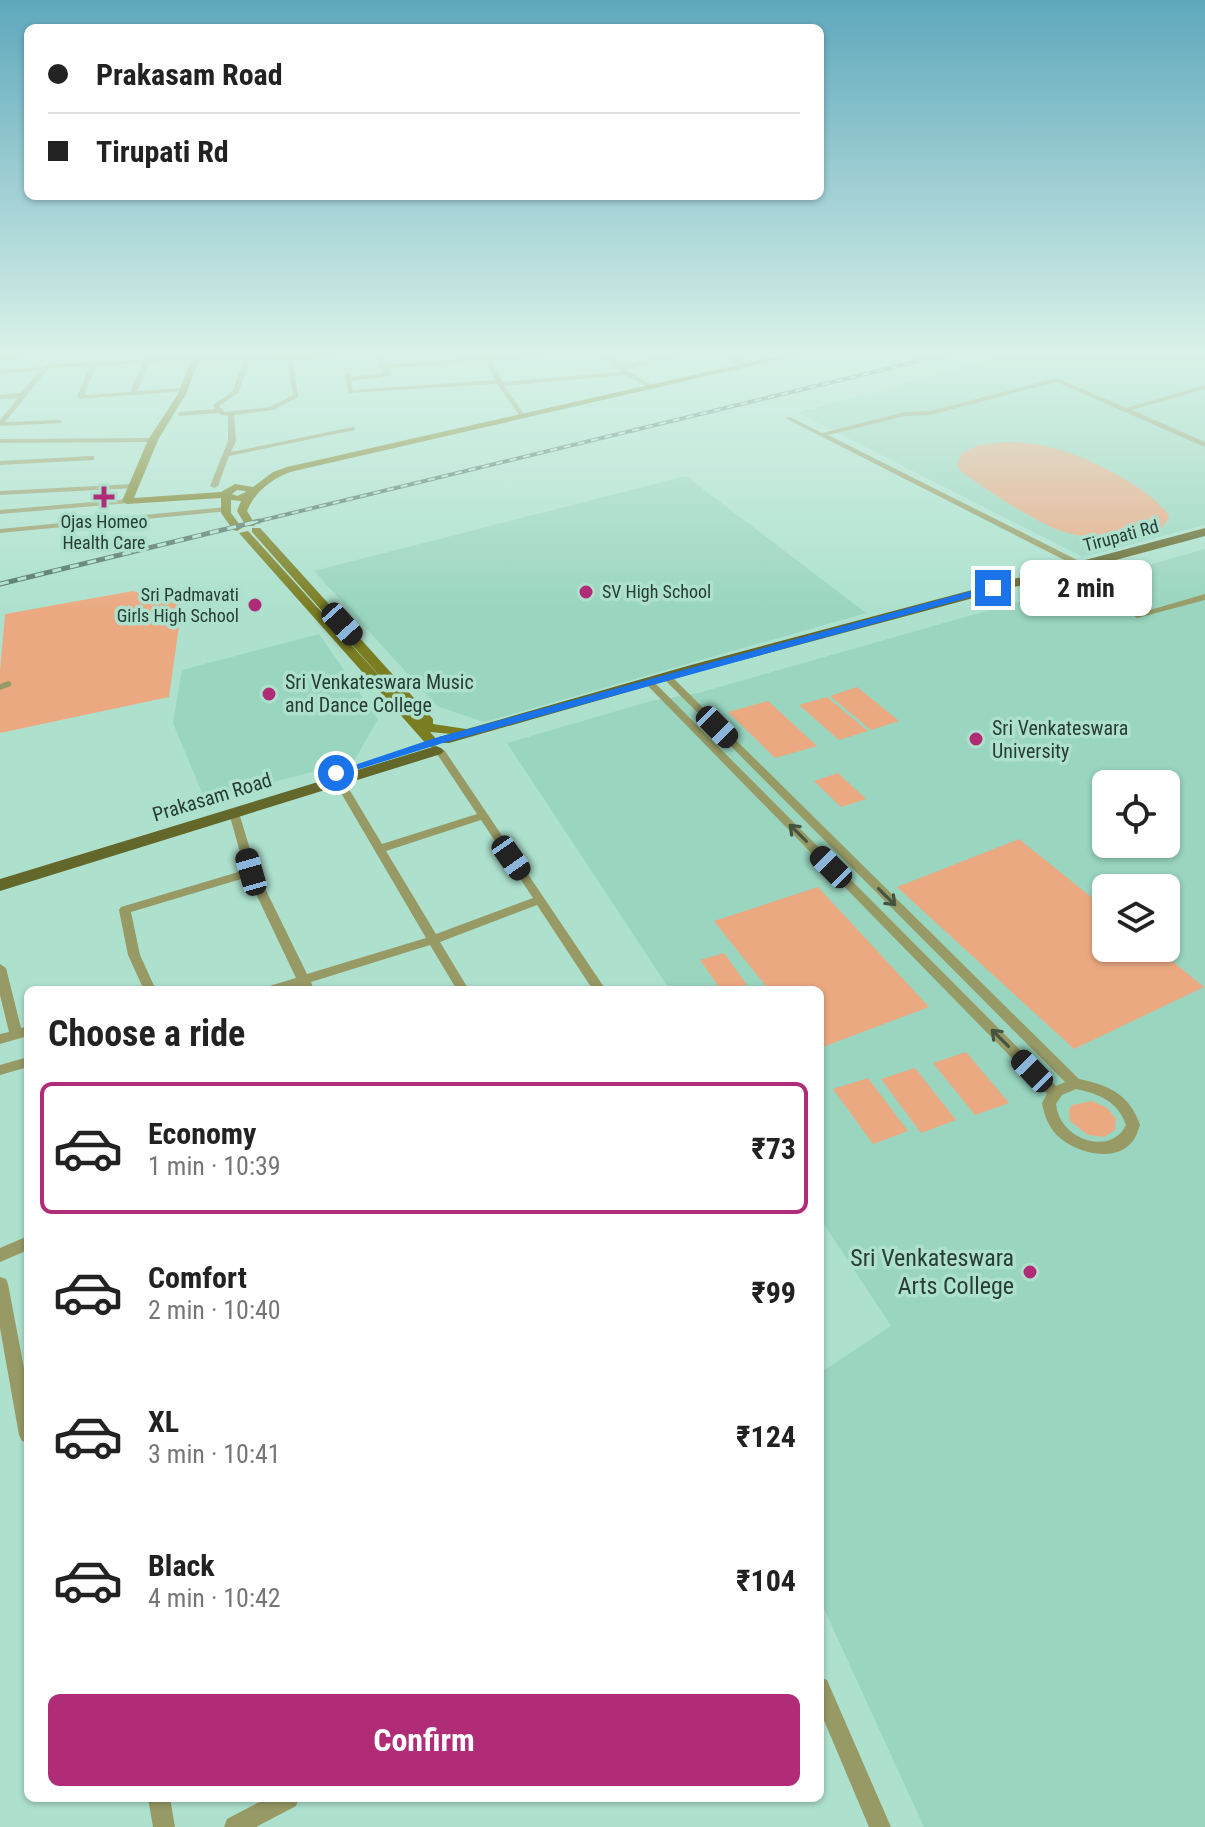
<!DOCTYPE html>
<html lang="en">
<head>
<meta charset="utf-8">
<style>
  body { margin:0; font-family:"Roboto Condensed",sans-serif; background:#f6f6f6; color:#222; height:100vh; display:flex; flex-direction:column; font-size:30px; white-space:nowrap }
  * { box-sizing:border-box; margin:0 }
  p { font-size:26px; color:#767676 }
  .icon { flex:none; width:44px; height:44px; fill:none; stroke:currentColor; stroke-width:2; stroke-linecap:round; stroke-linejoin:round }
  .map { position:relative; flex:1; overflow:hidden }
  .drawer { position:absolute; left:24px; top:986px; width:800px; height:816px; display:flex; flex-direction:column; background:#fff; border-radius:12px; box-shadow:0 2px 6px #0004 }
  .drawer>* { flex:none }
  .top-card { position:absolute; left:24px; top:24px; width:800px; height:176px; border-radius:12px; box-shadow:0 2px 6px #0004; display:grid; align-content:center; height:176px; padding:0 24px; background:#fff }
  .buttons { position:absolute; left:1092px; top:770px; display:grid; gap:16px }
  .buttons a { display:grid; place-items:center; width:88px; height:88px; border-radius:12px; background:#fff; box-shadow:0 2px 6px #0004; font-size:40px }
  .end { position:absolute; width:36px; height:36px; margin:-18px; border:10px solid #1a73e8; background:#fff; box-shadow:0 0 0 4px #fff }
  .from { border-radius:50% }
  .bubble { position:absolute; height:56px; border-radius:12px; background:#fff; box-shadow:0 2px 6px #0004; font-size:26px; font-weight:700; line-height:56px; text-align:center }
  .car { position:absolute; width:24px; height:48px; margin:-24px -12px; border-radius:10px; box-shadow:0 0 6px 2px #0007; background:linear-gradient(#222 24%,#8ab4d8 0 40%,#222 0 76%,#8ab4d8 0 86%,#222 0) }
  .top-card b { display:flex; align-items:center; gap:28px; height:76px; font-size:30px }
  .top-card b+b { border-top:2px solid #e0e0e0 }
  .top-card i { width:20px; height:20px; background:#222 }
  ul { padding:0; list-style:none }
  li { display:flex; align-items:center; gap:24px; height:132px; margin:0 16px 12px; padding:0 8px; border:4px solid transparent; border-radius:12px }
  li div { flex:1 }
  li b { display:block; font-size:30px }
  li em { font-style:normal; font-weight:700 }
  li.selected { border-color:#b02c76 }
  li>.icon { width:72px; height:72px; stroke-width:1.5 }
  h2 { padding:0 24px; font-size:36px; line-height:96px }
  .button { display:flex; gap:16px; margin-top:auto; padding:16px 24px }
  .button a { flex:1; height:92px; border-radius:12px; background:#b02c76; color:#fff; font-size:32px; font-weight:700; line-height:92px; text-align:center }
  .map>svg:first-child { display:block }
  .built { fill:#99d5bf; fill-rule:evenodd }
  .green { fill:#eba982 }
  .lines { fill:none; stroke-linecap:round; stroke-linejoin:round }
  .street { fill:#979a65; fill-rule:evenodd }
  .secondary { fill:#7b7d22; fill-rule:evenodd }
  .primary { fill:#64672a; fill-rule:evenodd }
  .rail-far1-casing { stroke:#557569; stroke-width:4 }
  .rail-casing { stroke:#557569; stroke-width:5 }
  .rail-far1 { stroke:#ade1ce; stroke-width:2; stroke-dasharray:7; stroke-linecap:butt }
  .rail { stroke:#ade1ce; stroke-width:3; stroke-dasharray:9; stroke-linecap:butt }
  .oneway { stroke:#445441 }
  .route { fill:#1a73e8 }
  .poi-dot { fill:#b02c76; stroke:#ade1ce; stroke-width:3 }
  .labels { text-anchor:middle; stroke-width:7; stroke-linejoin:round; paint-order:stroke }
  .far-poi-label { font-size:18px; fill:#283d35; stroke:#ade1ce }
  .far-street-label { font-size:18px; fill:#283d35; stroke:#ade1ce }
  .poi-label { font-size:20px; fill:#283d35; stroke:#ade1ce; text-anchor:start }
  .street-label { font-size:20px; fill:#283d35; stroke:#ade1ce }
  .near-poi-label { font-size:24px; fill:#283d35; stroke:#ade1ce; text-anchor:end }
</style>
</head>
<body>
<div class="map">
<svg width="1205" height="1827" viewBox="0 0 1205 1827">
  <rect width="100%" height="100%" fill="#ade1ce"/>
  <path class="built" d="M 1011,354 L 1205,354 L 1205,525 L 1083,557 L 798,413 Z
    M 686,476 L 866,613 L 484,722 L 437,706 L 314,571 Z
    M 1205,549 L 1205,1827 L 924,1827 L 820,1600 L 820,1373 L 891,1326 L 820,1218 L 820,990 L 670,990 L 507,743 L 651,701 L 698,693 ZM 1106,784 L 1166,784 L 1166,844 L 1106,844 ZM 1106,888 L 1166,888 L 1166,948 L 1106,948 Z
    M 319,634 L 378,719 L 354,761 L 205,800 L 173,723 L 182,670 Z"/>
  <path class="green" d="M 1005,442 C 1020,442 1035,443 1050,447 C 1082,454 1152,488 1169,516 C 1159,550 1087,539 1061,531 C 1043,526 974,483 960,470 L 957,464 L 962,453 L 979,445 Z
    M 133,591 L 182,605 L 169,697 L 0,733 L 0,671 L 5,614 Z
    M 857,687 L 899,721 L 871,730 L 830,696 Z
    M 827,697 L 868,731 L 839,740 L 799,705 Z
    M 768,701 L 817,746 L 775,758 L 728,712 Z
    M 838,773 L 866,799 L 841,807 L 814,781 Z
    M 1019,839 L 1106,909 L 1106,948 L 1156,948 L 1204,987 L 1074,1049 L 897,887 Z
    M 818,887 L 929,1007 L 820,1048 L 820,990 L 769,990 L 714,921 Z
    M 724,953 L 747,985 L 721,990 L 700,960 Z
    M 966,1052 L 1009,1103 L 975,1115 L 933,1063 Z
    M 915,1068 L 956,1120 L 921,1133 L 881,1079 Z
    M 868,1078 L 908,1131 L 873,1144 L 833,1089 Z
    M 1092,1101 L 1107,1108 L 1116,1119 L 1115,1130 L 1104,1137 L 1088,1135 L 1070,1121 L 1069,1110 L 1072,1105 Z"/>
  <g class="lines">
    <path class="street" d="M 17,354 L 34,354 L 0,361 L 0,357 Z
      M 332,354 L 334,356 L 331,358 L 293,359 L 298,397 L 274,410 L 234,415 L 236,441 L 231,452 L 353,427 L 355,428 L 355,430 L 229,456 L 218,486 L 214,488 L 210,486 L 228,441 L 228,416 L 221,415 L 218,413 L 180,416 L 177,414 L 180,412 L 215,409 L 213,405 L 232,392 L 244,361 L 149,363 L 137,391 L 184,388 L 186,389 L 186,391 L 80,399 L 77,397 L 90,366 L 49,368 L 5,422 L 59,420 L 62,422 L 61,423 L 0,426 L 0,420 L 18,398 L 0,399 L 0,395 L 21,393 L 39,371 L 0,374 L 0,370 L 43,367 L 47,364 L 196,357 L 199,359 ZM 287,359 L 293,395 L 270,407 L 225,412 L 219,406 L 238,393 L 250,361 ZM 143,363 L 130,392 L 84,395 L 96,366 Z
      M 377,354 L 383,354 L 384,365 L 485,357 L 483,354 L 489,354 L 491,357 L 560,354 L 492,361 L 503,382 L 620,372 L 600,354 L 607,354 L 621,366 L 674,354 L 688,354 L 625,369 L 650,384 L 650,386 L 648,387 L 625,375 L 504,386 L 524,414 L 521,416 L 519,415 L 497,384 L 348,393 L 345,373 L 349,373 L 351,377 L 384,373 L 383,369 L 378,367 ZM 486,361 L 495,380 L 353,390 L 351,381 L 390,376 L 389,368 Z
      M 723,354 L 731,354 L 745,364 L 740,365 Z
      M 1057,378 L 1126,408 L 1205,385 L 1205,389 L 1132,410 L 1205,442 L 1205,447 L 1056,382 L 930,415 L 905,416 L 828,435 L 1083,563 L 1083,567 L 1080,568 L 785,418 L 790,417 L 822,433 L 905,412 L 930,411 Z
      M 0,439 L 153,438 L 157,440 L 153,442 L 0,443 Z
      M 91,456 L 94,456 L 94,460 L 0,465 L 0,461 Z
      M 133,484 L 137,486 L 136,488 L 0,495 L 0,491 Z
      M 127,499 L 131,501 L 130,503 L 0,514 L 0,510 Z
      M 226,507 L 229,507 L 229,511 L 0,533 L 0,529 Z
      M 1205,594 L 1205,600 L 1137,618 L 1133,615 Z
      M 666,673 L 669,674 L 1079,1079 C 1109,1085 1130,1095 1140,1125 C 1138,1130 1136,1138 1132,1142 C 1113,1165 1070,1151 1054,1132 C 1047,1123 1044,1114 1042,1103 L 1047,1094 L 645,683 L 645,679 L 651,679 L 1056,1086 L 1065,1082 L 663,678 L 663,674 ZM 1076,1089 C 1099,1094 1118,1101 1126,1125 C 1112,1154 1070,1142 1059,1116 C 1057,1112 1057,1108 1056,1104 L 1062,1095 Z
      M 8,681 L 11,682 L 11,686 L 0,690 L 0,684 Z
      M 440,748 L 445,751 L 606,990 L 593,990 L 537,905 L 440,942 L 469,990 L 457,990 L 430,945 L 311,982 L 314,990 L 302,990 L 300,986 L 286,990 L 265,990 L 266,987 L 296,978 L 248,877 L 131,912 L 140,955 L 156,990 L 144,990 L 128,955 L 119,910 L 121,907 L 245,870 L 229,813 L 234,810 L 239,813 L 257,872 L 307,974 L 426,938 L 334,781 L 339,778 L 343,779 L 382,844 L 477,814 L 435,751 ZM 481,820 L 533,898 L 436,934 L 386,851 Z
      M 0,964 L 6,968 L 21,1028 L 28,1026 L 28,1036 L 0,1044 L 0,1034 L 9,1032 L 0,995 Z
      M 28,1057 L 28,1067 L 0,1075 L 0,1065 Z
      M 28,1236 L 28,1250 L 0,1262 L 0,1248 Z
      M 0,1277 L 6,1279 L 8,1284 L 28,1389 L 28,1443 L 22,1441 L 19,1435 L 0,1328 Z
      M 820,1677 L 827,1680 L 891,1827 L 869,1827 L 820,1711 Z
      M 148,1798 L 170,1798 L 175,1827 L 153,1827 Z
      M 267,1798 L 299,1798 L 296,1806 L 256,1827 L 224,1827 L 227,1819 Z"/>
    <path class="secondary" d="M 193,354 L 201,354 L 186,394 L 158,440 L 134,498 L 221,492 L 235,484 L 253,487 L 273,472 L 287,467 L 786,354 L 803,354 L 290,472 C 271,479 254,493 247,511 L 255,524 L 254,526 L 246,526 L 237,511 L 241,501 L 231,500 L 231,513 L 242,528 L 237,531 L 233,530 L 221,513 L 221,498 L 127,504 L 122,501 L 148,440 L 178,394 ZM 237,490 L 245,491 L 246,492 L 237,496 L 232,494 Z
      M 252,528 L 260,528 L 433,719 L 433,724 L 473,730 L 473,736 L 430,732 L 440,743 L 433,747 L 428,746 L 239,533 L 248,531 L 393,691 L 252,532 Z"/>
    <path class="primary" d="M 1205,528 L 1205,536 L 701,671 L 449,743 L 439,743 L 436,740 L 439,737 L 691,665 Z
      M 436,746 L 441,748 L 444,751 L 441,754 L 0,891 L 0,879 Z"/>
    <g class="rail-far1-casing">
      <path id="rail-far1" d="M 251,523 L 948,354"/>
    </g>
    <g class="rail-casing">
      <path id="rail" d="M 0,584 L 259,521"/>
    </g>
    <use href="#rail-far1" class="rail-far1"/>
    <use href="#rail" class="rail"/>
  </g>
  <defs><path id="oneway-shaft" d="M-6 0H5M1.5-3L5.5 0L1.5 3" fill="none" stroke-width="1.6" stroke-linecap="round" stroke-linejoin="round" transform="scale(2)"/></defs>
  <g class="oneway">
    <use href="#oneway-shaft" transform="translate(798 833) rotate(-135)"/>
    <use href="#oneway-shaft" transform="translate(887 897) rotate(45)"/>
    <use href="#oneway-shaft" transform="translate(1000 1038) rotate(-135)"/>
  </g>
  <linearGradient id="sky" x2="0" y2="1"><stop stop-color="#5ea8bc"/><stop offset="0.58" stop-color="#daf2e9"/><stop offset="1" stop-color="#daf2e9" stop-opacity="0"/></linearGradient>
  <rect width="1205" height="610" fill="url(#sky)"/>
  <path class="route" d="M 993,585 L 996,590 L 443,743 L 340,775 L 331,773 L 435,738 Z"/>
  <g class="poi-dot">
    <path d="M100 485h8v8h8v8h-8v8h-8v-8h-8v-8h8z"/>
    <circle cx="586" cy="592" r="8"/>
    <circle cx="255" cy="605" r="8"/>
    <circle cx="269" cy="694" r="8"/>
    <circle cx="976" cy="739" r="8"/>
    <circle cx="1030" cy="1272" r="8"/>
  </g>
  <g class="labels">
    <g class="far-poi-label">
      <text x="104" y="528">Ojas Homeo<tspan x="104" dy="21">Health Care</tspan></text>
      <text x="602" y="598" text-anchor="start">SV High School</text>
      <text x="239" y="601" text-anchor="end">Sri Padmavati<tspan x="239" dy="21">Girls High School</tspan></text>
    </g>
    <g class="far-street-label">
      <text transform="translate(1121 536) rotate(-15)" y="6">Tirupati Rd</text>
    </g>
    <g class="poi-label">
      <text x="285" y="689">Sri Venkateswara Music<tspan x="285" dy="23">and Dance College</tspan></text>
      <text x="992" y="735">Sri Venkateswara<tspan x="992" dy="23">University</tspan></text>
    </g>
    <g class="street-label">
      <text transform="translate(212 797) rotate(-17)" y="7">Prakasam Road</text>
    </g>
    <g class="near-poi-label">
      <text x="1014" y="1266">Sri Venkateswara<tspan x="1014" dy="28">Arts College</tspan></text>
    </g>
  </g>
</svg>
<div class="buttons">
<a><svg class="icon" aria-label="locate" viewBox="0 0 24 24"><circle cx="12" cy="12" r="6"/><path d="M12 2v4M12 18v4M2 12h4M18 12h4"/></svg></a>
<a><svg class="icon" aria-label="layers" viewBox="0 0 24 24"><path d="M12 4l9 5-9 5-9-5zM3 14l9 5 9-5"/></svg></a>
</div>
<i class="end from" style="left:336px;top:773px"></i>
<i class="end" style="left:993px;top:588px"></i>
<div class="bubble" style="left:1020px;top:560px;width:132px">2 min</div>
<i class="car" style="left:342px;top:624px;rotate:138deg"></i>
<i class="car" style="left:717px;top:727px;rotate:135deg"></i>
<i class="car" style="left:511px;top:858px;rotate:145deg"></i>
<i class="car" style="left:831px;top:867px;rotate:315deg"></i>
<i class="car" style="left:251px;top:872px;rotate:344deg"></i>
<i class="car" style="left:1032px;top:1071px;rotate:316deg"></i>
<div class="top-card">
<b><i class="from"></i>Prakasam Road</b>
<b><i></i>Tirupati Rd</b>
</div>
<section class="drawer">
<h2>Choose a ride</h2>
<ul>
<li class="selected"><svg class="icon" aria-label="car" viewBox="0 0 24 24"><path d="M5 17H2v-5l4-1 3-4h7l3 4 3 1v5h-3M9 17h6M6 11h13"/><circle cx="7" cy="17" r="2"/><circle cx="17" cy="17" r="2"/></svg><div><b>Economy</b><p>1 min · 10:39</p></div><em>₹73</em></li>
<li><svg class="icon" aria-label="car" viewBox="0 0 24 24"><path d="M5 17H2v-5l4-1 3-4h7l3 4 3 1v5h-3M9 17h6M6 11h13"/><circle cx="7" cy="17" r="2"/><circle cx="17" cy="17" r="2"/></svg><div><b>Comfort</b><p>2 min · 10:40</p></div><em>₹99</em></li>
<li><svg class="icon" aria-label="car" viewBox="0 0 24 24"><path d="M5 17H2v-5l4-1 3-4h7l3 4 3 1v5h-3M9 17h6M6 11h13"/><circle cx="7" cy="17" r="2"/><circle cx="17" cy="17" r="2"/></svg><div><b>XL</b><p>3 min · 10:41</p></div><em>₹124</em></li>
<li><svg class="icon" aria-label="car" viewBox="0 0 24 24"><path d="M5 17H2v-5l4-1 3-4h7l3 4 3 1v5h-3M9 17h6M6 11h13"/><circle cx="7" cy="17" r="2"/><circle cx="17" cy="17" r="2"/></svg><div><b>Black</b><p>4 min · 10:42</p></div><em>₹104</em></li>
</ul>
<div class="button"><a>Confirm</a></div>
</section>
</div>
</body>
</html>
